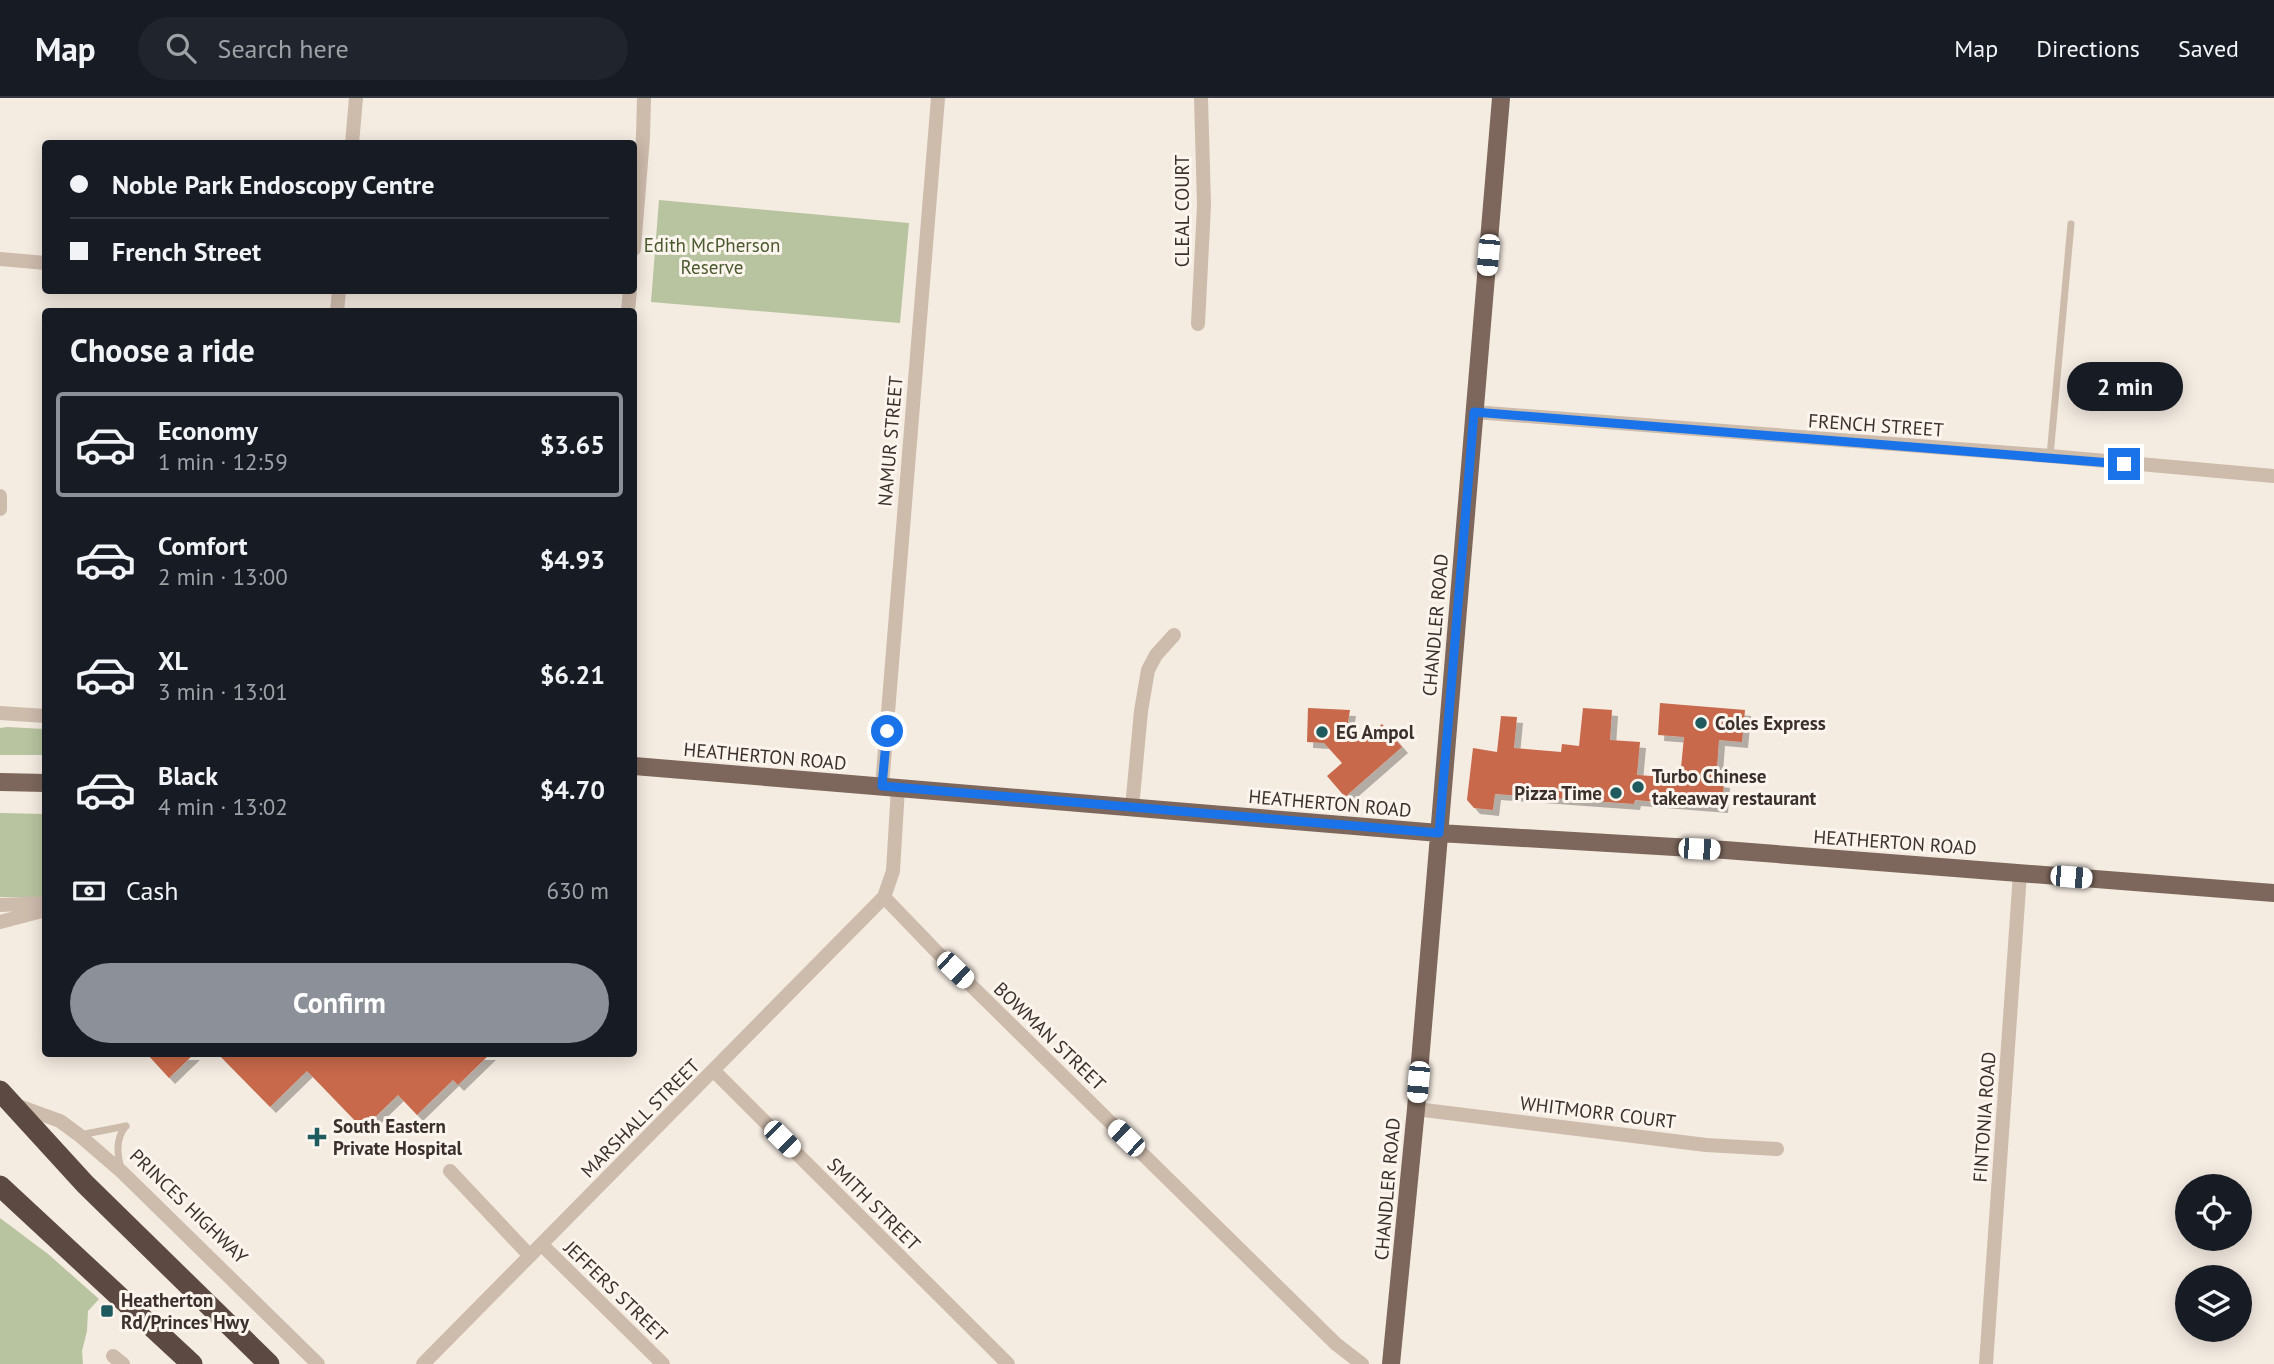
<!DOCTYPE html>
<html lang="en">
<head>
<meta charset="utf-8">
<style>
  body { margin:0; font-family:"PT Sans",sans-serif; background:#20242c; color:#f1f3f6; height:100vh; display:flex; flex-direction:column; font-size:26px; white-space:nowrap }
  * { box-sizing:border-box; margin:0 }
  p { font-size:23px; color:#9ea1a6 }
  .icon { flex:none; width:38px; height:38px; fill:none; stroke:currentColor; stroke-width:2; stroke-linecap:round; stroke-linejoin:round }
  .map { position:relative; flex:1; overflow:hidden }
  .drawer { position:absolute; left:42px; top:210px; width:595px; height:749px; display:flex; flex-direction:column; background:#171b24; border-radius:7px; box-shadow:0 4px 18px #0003 }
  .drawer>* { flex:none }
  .guide { position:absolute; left:42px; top:42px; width:595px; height:154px; border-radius:7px; box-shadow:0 4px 18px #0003; display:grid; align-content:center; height:154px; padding:0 28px; background:#171b24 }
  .buttons { position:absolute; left:2175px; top:1076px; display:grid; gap:14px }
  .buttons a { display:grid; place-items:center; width:77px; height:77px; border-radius:50%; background:#171b24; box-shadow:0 4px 18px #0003; font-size:35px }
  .end { position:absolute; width:32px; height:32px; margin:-16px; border:9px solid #1a73e8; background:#fff; box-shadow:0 0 0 4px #fff }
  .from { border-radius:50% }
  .bubble { position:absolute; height:49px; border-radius:24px; background:#171b24; box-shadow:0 4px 18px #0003; font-size:23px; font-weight:700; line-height:49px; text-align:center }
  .car { position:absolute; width:21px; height:42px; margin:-21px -10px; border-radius:9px; box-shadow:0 0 5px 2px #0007; background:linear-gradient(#fff 24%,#345 0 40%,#fff 0 76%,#345 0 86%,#fff 0) }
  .guide b { display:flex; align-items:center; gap:24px; height:66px; font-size:26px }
  .guide b+b { border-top:2px solid #363941 }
  .guide i { width:18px; height:18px; background:#f1f3f6 }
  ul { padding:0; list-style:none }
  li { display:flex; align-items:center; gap:21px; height:105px; margin:0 14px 10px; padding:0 14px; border:4px solid transparent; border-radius:7px }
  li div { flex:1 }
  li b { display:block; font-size:26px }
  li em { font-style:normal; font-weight:700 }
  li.current { border-color:#8c9099 }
  li>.icon { width:63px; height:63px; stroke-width:1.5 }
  h2 { padding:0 28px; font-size:32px; line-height:84px }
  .pay { display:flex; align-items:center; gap:18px; height:77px; padding:0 28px; font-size:26px }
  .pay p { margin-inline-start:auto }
  .action { display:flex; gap:14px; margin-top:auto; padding:14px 28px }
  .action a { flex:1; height:80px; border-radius:42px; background:#8c9099; color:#fff; font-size:28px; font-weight:700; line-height:80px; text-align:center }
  header { display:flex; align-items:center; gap:42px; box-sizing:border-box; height:98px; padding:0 35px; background:#171b24; border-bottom:2px solid #363941 }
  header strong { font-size:33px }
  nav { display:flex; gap:38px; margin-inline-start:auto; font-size:24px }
  .search { width:490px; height:63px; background:#20242c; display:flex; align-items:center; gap:18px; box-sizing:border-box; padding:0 24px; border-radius:38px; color:#9ea1a6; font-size:26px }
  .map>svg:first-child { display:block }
  .green { fill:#b8c4a0 }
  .building { fill:#c8694b; filter:url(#shadow) }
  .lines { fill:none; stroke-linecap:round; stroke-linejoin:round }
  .lane { stroke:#cdbbac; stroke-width:7 }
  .street { stroke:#cdbbac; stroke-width:14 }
  .primary { stroke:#7d675c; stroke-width:18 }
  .highway { stroke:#5c4a42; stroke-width:21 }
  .route { stroke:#1a73e8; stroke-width:9 }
  .poi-dot { fill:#1f5a5e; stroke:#fbf5ee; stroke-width:2.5 }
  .labels { text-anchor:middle; stroke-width:6; stroke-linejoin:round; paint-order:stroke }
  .street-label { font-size:19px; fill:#3b302b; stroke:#fbf5ee }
  .park-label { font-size:19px; fill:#4a5a2e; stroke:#fbf5ee }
  .poi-label { font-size:19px; font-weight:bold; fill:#3b302b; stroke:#fbf5ee; text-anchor:start }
</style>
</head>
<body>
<header>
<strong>Map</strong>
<div class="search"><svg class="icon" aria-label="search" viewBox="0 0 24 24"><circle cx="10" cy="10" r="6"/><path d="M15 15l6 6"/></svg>Search here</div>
<nav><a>Map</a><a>Directions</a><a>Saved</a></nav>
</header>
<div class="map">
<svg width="2274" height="1266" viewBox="0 0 2274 1266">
  <defs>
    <filter id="shadow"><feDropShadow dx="6" dy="6" stdDeviation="0" flood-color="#0004"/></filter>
  </defs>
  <rect width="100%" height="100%" fill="#f4ebe1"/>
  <path class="green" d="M 659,102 L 909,125 L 900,225 L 651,204 Z
    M 7,629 L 45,631 L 45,657 L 0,657 L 0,630 Z
    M 0,715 L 45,716 L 45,799 L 0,799 Z
    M 0,1120 L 48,1156 L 99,1201 L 88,1213 L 87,1233 L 82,1253 L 83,1266 L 0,1266 Z"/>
  <path class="building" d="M 1660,605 L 1745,612 L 1742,644 L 1719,642 L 1716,683 L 1724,684 L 1722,709 L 1635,702 L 1634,706 L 1495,696 L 1493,712 L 1474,710 L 1467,702 L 1473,650 L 1497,654 L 1501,618 L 1517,619 L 1514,650 L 1561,654 L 1562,646 L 1579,648 L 1583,610 L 1612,612 L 1610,642 L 1640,644 L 1637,677 L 1680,680 L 1684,639 L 1658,637 Z
    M 1308,610 L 1350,612 L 1348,624 L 1364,642 L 1382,626 L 1402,649 L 1345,699 L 1327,678 L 1342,665 L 1324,645 L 1307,644 Z
    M 147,956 L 194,956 L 169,980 Z
    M 218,956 L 490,956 L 458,987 L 453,982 L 417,1017 L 398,997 L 363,1031 L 307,973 L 270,1009 Z"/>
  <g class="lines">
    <path class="lane" d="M 2050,358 L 2071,126
      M 80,1037 L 126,1028
      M 121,1070 C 117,1056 116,1039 126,1028"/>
    <path class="street" d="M 352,46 L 356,0
      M 634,151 L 643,39 L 644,0
      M 0,161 L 46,165
      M 337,214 L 339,192
      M 628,214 L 630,192
      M 1198,226 L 1204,107 L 1201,0
      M 1474,314 L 2050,358 L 2274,378
      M 0,398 L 0,411
      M 0,615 L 46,618
      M 882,688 L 938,0
      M 1132,710 L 1141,613 L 1148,572 L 1156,557 L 1174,537
      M 884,799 L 936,853 L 1336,1246 L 1362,1266
      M 0,807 L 46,805
      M 0,824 L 46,812
      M 714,973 L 1008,1266
      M 16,1007 L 60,1023 L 79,1037 L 122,1074 L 318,1266
      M 1416,1011 L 1706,1047 L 1777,1051
      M 450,1073 L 530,1158
      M 542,1147 L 663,1266
      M 113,1258 L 123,1266
      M 423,1266 L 884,799 L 893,773 L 898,690
      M 1986,1266 L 2020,775"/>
    <path class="primary" d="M 634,668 L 1439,735 L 1725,752 L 2274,795
      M 0,684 L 46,685
      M 1391,1266 L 1416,1011 L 1501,0"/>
    <path class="highway" d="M 0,993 L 85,1086 L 269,1266
      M 0,1088 L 192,1266"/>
  </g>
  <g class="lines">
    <path class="route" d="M 887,633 L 882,688 L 1439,735 L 1474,314 L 2124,366"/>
  </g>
  <g class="poi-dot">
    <circle cx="1701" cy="625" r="7"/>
    <circle cx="1322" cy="634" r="7"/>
    <circle cx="1638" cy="689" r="7"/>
    <circle cx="1616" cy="695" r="7"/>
    <path d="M313.5 1028.5h7v7h7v7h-7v7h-7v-7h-7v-7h7z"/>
    <rect x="100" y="1206" width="14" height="14" rx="3.5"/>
  </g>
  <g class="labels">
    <g class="street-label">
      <text transform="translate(1182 113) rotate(-90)" y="7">CLEAL COURT</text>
      <text transform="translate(1876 327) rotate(4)" y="7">FRENCH STREET</text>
      <text transform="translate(890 343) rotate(-85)" y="7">NAMUR STREET</text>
      <text transform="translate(1435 527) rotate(-85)" y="7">CHANDLER ROAD</text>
      <text transform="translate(765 658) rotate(5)" y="7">HEATHERTON ROAD</text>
      <text transform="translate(1330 705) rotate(5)" y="7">HEATHERTON ROAD</text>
      <text transform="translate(1895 744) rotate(4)" y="7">HEATHERTON ROAD</text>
      <text transform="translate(1050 938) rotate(44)" y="7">BOWMAN STREET</text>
      <text transform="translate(1598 1014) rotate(7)" y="7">WHITMORR COURT</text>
      <text transform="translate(1984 1019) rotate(-86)" y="7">FINTONIA ROAD</text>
      <text transform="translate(640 1020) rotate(-45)" y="7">MARSHALL STREET</text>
      <text transform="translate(1387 1091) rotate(-85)" y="7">CHANDLER ROAD</text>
      <text transform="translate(874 1106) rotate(45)" y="7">SMITH STREET</text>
      <text transform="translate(189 1108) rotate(44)" y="7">PRINCES HIGHWAY</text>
      <text transform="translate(616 1193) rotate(44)" y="7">JEFFERS STREET</text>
    </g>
    <g class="park-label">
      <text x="712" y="154">Edith McPherson<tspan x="712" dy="22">Reserve</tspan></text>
    </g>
    <g class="poi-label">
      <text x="1715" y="632">Coles Express</text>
      <text x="1336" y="641">EG Ampol</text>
      <text x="1652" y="685">Turbo Chinese<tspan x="1652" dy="22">takeaway restaurant</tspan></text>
      <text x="1602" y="702" text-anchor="end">Pizza Time</text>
      <text x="333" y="1035">South Eastern<tspan x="333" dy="22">Private Hospital</tspan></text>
      <text x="121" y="1209">Heatherton<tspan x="121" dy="22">Rd/Princes Hwy</tspan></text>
    </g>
  </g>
</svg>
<div class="buttons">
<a><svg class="icon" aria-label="locate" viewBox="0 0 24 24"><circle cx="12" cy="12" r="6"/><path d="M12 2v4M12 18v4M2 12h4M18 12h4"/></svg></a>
<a><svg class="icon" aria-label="layers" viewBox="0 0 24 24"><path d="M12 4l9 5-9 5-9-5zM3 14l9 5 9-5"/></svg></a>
</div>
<i class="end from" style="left:887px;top:633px"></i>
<i class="end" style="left:2124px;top:366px"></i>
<div class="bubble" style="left:2067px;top:264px;width:116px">2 min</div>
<i class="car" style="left:1488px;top:157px;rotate:185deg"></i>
<i class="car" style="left:1699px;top:751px;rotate:93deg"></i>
<i class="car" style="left:2071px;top:779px;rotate:95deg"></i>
<i class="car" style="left:955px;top:872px;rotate:134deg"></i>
<i class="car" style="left:1418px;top:984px;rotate:185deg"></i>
<i class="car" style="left:1126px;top:1040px;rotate:314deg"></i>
<i class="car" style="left:782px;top:1041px;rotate:135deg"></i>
<div class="guide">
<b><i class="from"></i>Noble Park Endoscopy Centre</b>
<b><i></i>French Street</b>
</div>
<section class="drawer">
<h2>Choose a ride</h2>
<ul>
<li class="current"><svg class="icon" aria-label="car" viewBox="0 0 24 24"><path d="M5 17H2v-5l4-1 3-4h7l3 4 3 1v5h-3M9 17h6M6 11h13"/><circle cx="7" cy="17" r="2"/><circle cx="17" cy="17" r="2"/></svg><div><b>Economy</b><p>1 min · 12:59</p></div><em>$3.65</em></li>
<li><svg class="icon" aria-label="car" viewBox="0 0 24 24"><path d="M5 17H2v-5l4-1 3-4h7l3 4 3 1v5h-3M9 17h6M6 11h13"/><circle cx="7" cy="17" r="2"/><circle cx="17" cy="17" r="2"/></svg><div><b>Comfort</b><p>2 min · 13:00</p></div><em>$4.93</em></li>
<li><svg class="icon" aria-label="car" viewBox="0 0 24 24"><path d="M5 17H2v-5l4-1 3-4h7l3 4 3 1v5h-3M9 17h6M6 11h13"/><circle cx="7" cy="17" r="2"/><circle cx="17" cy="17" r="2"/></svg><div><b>XL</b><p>3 min · 13:01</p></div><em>$6.21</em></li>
<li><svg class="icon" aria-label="car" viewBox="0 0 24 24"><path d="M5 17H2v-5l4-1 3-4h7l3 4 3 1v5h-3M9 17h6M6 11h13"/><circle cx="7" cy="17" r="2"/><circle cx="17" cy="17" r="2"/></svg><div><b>Black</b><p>4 min · 13:02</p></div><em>$4.70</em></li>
</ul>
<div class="pay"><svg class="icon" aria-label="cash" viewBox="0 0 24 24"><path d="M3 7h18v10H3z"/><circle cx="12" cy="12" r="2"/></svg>Cash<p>630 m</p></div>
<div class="action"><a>Confirm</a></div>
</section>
</div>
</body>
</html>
